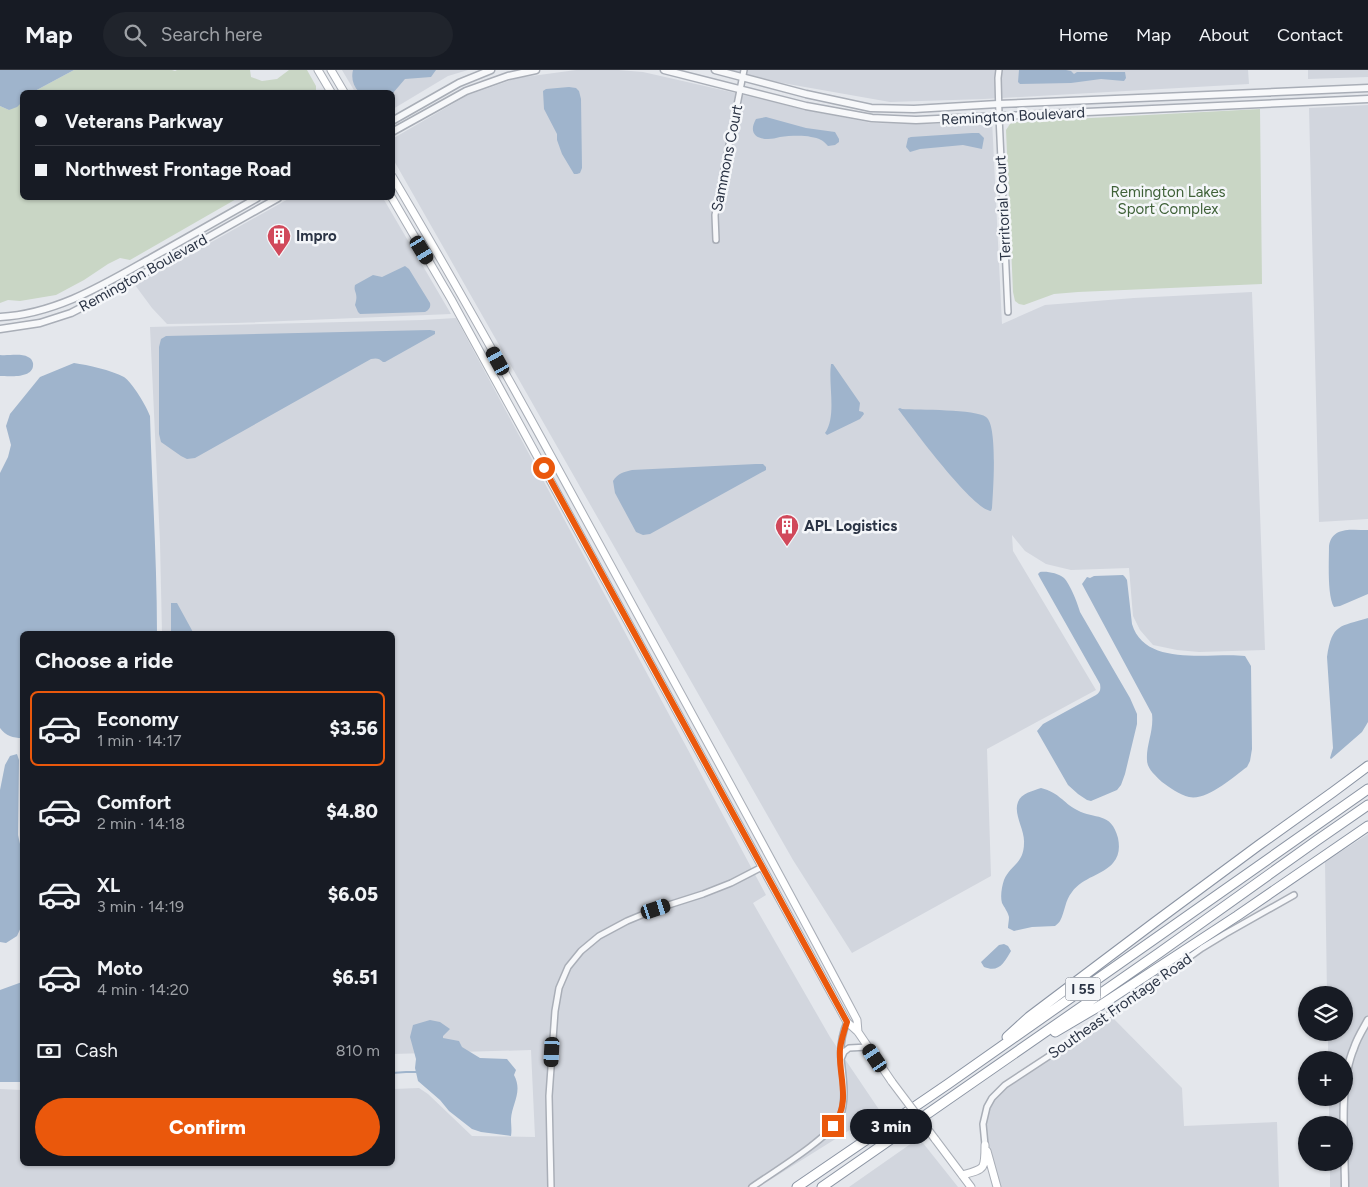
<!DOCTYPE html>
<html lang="en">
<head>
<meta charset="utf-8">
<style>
  body { margin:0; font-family:Figtree,sans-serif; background:#20242c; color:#f1f3f6; height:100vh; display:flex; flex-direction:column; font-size:19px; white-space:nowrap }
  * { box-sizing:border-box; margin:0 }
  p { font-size:16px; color:#9ea1a6 }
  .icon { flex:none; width:28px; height:28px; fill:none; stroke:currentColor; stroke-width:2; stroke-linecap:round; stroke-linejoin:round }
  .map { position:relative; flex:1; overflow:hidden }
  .sheet { position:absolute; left:20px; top:561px; width:375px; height:535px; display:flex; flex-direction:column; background:#171b24; border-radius:8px; box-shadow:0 1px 4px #0004 }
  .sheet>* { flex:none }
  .top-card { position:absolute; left:20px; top:20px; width:375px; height:110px; border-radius:8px; box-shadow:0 1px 4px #0004; display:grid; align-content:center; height:110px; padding:0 15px; background:#171b24 }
  .controls { position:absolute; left:1298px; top:916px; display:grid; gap:10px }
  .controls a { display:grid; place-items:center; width:55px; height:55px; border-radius:50%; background:#171b24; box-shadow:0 1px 4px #0004; font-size:25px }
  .end { position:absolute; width:22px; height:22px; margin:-11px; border:6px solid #ea580c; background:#fff; box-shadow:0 0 0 2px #fff }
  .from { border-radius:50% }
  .bubble { position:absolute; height:35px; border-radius:18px; background:#171b24; box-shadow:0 1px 4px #0004; font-size:16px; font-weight:800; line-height:35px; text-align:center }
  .car { position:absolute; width:15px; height:30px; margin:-15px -8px; border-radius:6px; box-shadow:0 0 4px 1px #0007; background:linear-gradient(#222 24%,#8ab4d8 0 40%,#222 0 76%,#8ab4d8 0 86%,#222 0) }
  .top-card b { display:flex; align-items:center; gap:18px; height:48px; font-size:19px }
  .top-card b+b { border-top:1px solid #363941 }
  .top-card i { width:12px; height:12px; background:#f1f3f6 }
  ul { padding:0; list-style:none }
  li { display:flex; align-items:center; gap:15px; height:75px; margin:0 10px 8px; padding:0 5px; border:2px solid transparent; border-radius:8px }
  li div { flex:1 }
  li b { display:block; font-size:19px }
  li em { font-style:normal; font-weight:800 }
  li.on { border-color:#ea580c }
  li>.icon { width:45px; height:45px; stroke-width:1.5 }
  h2 { padding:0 15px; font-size:22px; line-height:60px }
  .pay { display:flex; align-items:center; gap:12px; height:55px; padding:0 15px; font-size:19px }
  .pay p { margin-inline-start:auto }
  .button { display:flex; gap:10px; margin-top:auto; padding:10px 15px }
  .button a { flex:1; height:58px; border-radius:30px; background:#ea580c; color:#fff; font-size:20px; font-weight:800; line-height:58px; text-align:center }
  header { display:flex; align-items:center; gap:30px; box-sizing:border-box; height:70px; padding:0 25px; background:#171b24; border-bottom:1px solid #363941 }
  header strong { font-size:24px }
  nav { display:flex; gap:28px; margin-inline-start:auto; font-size:18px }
  .search { width:350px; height:45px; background:#20242c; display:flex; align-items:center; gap:12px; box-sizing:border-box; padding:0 18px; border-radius:28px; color:#9ea1a6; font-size:19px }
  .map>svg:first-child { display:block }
  .built { fill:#d2d6de }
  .green { fill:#c9d6c5 }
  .water { fill:#9fb4cc }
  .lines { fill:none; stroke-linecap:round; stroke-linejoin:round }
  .stream { stroke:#9fb4cc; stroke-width:2 }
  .minor-casing { stroke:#a9aeb7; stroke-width:8 }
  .tertiary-casing { stroke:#a9aeb7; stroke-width:9 }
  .secondary-casing { stroke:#a9aeb7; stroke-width:9 }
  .motorway-casing { stroke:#8b94a3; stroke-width:11 }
  .minor { stroke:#f7f8fa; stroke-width:5 }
  .tertiary { stroke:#f7f8fa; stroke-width:6 }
  .secondary { stroke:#fff; stroke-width:7 }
  .motorway { stroke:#fff; stroke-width:9 }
  .secondary-bridge-casing { stroke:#a9aeb7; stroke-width:9; stroke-linecap:butt }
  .secondary-bridge { stroke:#fff; stroke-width:7 }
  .route { stroke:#ea580c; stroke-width:6 }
  .labels { text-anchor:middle; stroke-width:5; stroke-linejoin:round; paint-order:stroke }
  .shield { fill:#f4f6f9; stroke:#676e7b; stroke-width:1 }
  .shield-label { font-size:14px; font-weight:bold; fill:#2b3445 }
  .street-label { font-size:15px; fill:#2b3445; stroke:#f4f6f9 }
  .park-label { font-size:15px; fill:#3f6138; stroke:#f4f6f9 }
  .poi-label { font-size:15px; font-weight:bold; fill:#2b3445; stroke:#f4f6f9; text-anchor:start }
</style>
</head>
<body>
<header>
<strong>Map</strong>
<div class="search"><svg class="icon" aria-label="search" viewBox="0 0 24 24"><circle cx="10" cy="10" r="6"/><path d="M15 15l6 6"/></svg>Search here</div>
<nav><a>Home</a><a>Map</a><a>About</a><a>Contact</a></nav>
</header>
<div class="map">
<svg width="1368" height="1117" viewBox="0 0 1368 1117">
  <rect width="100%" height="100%" fill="#e4e7ec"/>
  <path class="built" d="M 342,0 L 468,0 L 448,6 L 393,39 L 392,22 L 355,22 Z
    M 576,0 L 618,0 L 643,2 L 731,22 L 801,39 L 872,53 L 934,54 L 992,50 L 1002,254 L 1045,235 L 1134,228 L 1252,222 L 1265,580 L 1199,582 L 1177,580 L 1153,575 L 1140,560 L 1133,546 L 1129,498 L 1071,500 L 1046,494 L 1025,481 L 1012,465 L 1013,481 L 1096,620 L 987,679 L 991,806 L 852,883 L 793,790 L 393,89 L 392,69 L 468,25 L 517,8 Z
    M 728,0 L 1248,0 L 1249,14 L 984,29 L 890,32 L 771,11 Z
    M 1308,0 L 1368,0 L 1368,7 L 1308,9 Z
    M 1368,35 L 1368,449 L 1319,452 L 1309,38 Z
    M 290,128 L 383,128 L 451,244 L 235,253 L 167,254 L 152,238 L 135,215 Z
    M 456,248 L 766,825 L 753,833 L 830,967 L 880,1041 L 759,1117 L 0,1117 L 0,1019 L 22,1020 L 22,1094 L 392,1094 L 393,1019 L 419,1018 L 428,1024 L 472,1066 L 535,1067 L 531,980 L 393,984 L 392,564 L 162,564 L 160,472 L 150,257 L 422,250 Z
    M 1368,764 L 1368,1117 L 1330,1117 L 1330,1093 L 1344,1092 L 1344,1055 L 1329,1055 L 1329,1028 L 1344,1028 L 1344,990 L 1328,990 L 1328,963 L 1344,962 L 1344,925 L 1327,925 L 1325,792 Z
    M 1111,946 L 1182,1018 L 1184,1056 L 1277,1052 L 1279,1117 L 1001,1117 L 988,1073 L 985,1058 L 989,1042 L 995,1028 L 1010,1014 Z
    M 919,1068 L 958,1117 L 849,1117 Z"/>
  <path class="green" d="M 74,0 L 172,0 L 175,1 L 177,0 L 250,0 L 251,7 L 262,11 L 277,9 L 289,0 L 307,0 L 316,16 L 316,22 L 33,22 Z
    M 22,31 L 22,128 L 238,128 L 130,190 L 120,188 L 108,194 L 84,210 L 56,225 L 20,231 L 8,230 L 0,233 L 0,36 L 9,40 Z
    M 1260,39 L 1262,214 L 1078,222 L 1054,224 L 1024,235 L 1019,234 L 1015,231 L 1013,222 L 1006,60 L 1010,54 L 1016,52 Z"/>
  <path class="water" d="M 0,0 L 74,0 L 33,22 L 22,22 L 22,32 L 17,37 L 9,40 L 0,36 Z
    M 353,0 L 436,0 L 431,7 L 405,9 L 393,23 L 359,22 C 353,16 351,8 353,0 Z
    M 1019,0 L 1066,0 L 1071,1 L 1074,4 L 1077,2 L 1125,2 L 1126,8 L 1124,11 L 1101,9 L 1071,13 L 1020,14 L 1018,12 Z
    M 569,17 L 576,18 L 579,21 L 581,29 L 582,98 L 580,103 L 577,104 L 574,104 L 562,84 L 557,70 L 557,64 L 544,39 L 543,21 L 546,19 Z
    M 766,47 L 806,58 L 835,62 L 839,69 L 839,72 L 835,75 L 828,76 C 823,70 819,68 811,67 C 802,65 789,66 780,67 C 776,68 772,69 768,69 C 754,69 749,61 756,49 Z
    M 972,63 L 979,63 L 984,68 L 982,79 L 963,75 L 920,79 L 910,82 L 906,77 L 908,68 L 911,67 Z
    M 405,196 L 409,199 L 430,233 C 431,237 429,240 425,242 L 360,244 L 358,242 L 355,235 C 359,222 353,223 355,215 L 373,205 L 382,207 Z
    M 430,260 L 435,261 L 435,264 L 385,292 L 383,292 C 379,288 376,288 371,289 L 195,388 L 187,389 L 181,386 L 161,372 L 159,364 L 159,277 L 161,269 L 166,266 Z
    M 0,285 C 8,286 21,283 28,287 C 31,288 32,290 33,293 C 35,309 9,306 0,306 Z
    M 74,293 C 88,295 111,300 124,307 C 132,312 147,337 150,346 C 152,419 157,491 157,564 L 22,564 L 22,668 C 13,668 6,666 0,658 L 0,403 L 8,387 L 11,375 L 6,356 L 10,344 L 40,307 Z
    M 831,294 L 833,294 L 860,333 L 859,341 L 863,342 L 864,344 L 860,349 L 827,365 L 825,363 C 837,346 828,315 831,294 Z
    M 900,338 L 902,339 C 918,340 976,339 986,347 C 998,355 993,422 992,438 L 991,441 C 972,439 912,357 898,339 Z
    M 756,394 L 763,394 L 766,397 L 766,400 L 650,464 L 643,465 L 636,462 L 615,423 L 613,411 C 618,403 624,402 632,400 Z
    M 1368,460 L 1368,524 L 1340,536 L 1334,537 C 1327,526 1329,490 1329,476 C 1332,456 1352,460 1368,460 Z
    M 1040,502 C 1047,501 1058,503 1064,508 C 1070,514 1078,534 1080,542 L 1130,628 L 1137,644 L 1137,654 L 1125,704 L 1121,715 L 1117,720 L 1091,731 L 1087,730 L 1078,724 L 1068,715 L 1037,661 L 1043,654 L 1096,625 C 1100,622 1101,620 1100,614 L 1040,508 L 1038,504 Z
    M 1123,505 L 1125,507 L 1127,510 L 1132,554 C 1145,598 1211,582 1245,586 L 1251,596 L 1252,679 L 1250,691 L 1247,697 C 1233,707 1207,731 1189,727 C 1180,725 1169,717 1162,712 C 1156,706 1147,699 1147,690 C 1146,675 1154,661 1152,644 L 1082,514 L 1087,507 L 1090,508 L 1094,506 Z
    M 171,533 L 177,533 L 194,564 L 171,564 Z
    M 1368,548 L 1368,652 L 1362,662 L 1331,689 L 1330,688 L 1333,678 L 1327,587 C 1332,553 1340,557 1368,548 Z
    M 17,684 L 19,690 L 18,765 L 22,783 L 22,855 L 17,866 L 6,873 L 0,872 L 0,720 L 5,695 L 10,686 Z
    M 1041,718 C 1060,723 1062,732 1077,740 C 1095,750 1111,741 1118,768 C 1120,778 1119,786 1113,793 C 1103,805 1083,807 1072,822 C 1065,830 1065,842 1060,851 C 1059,853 1057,854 1055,856 L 1032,857 L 1014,861 L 1008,858 C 1008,854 1009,851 1009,847 C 1008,842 1004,837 1002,833 C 1000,826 1002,816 1004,810 C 1010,795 1024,794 1024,773 C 1025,760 1013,744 1018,732 C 1021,723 1033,721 1041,718 Z
    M 1004,874 L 1008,876 L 1011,881 C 1004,893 999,903 984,897 L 981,892 L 999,875 Z
    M 22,912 L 22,1012 L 0,1012 L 0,920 Z
    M 430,950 L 440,952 L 450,959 L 443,966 L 443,968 L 459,971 L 462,977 L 480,988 L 507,989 L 516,1000 L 514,1005 C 523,1022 512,1033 511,1049 C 511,1055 512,1060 511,1066 L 481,1062 L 472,1059 L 449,1041 L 440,1030 L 418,1011 L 415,998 L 416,989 L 410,967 L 413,955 Z"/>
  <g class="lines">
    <path class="stream" d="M 392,1003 L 406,1002 L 416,1002"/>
    <g class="minor-casing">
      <path id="minor" d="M 999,0 L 998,8 L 999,46 L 1008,242
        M 716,170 L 715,145 L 744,0
        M 847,952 C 842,964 840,976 841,989 L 844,982 L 849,978 L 868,977
        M 985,1075 L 983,1054 L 987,1037 L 992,1028 L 1005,1015 L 1075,969 L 1202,878 L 1225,864 L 1294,825
        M 551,1117 L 549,1026 L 555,941 L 559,918 L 568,897 L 581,881 L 599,866 L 627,851 L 656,839 L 703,824 L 731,813 L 762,797
        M 752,1117 C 772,1103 831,1067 840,1047 C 847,1029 843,1007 841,989"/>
    </g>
    <g class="tertiary-casing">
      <path id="tertiary" d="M 664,0 L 806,36 L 872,48 L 916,50 L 1368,29
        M 715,0 L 806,24 L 871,38 L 914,39 L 998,34 L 1368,18
        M 392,51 L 459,13 L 491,0
        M 392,62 L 466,21 L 508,6 L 536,0
        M 0,247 C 56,244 103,215 151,188 C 186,168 221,148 257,128
        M 0,259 L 40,253 L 71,243 L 104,226 L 278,128
        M 1345,1117 C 1345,1076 1338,1015 1354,978 C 1357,968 1363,959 1368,950"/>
    </g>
    <g class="secondary-casing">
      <path id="secondary" d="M 318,0 L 331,22
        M 331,0 L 344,22
        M 392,106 C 483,259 567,415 652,571 C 721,697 790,823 857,950 L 858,962
        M 392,128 L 451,229 L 847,952 L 858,962 L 892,1012
        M 935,1069 L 971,1117
        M 987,1081 L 997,1117
        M 962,1105 C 985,1099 985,1100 985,1075"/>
    </g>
    <g class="motorway-casing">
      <path id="motorway" d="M 1055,962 L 1101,935 L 1237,846 L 1368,756
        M 1007,967 L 1029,947 L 1155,852 L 1259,775 L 1333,722 L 1368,696
        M 797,1117 L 948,1014 L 1368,719
        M 822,1117 L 1159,883 L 1316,771 L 1368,735"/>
    </g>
    <use href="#minor" class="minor"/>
    <use href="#tertiary" class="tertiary"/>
    <use href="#secondary" class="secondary"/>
    <use href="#motorway" class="motorway"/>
    <g class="secondary-bridge-casing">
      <path id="secondary-bridge" d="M 892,1012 L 935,1069"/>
    </g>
    <use href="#secondary-bridge" class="secondary-bridge"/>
  </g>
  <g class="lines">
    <path class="route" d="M 544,398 L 847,952 C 844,961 841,970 840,979 C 838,1006 852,1032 833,1056"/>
  </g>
  <defs>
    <g id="building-pin" transform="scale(1.25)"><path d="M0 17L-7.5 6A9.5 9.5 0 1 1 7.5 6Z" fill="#d1495b" stroke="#f4f6f9"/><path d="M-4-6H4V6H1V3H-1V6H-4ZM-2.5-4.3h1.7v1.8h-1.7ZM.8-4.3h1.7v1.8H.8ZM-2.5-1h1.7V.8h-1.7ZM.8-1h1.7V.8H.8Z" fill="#fff"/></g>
  </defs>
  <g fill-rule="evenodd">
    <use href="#building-pin" x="279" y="166"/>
    <use href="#building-pin" x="787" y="456"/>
  </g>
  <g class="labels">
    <rect class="shield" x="1065.5" y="907.5" width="35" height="23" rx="4"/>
    <g class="shield-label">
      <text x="1083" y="924">I 55</text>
    </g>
    <g class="street-label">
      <text transform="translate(1013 46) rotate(-3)" y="5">Remington Boulevard</text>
      <text transform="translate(727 88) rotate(-79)" y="5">Sammons Court</text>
      <text transform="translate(1003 138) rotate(-93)" y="5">Territorial Court</text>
      <text transform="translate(143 203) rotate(-29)" y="5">Remington Boulevard</text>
      <text transform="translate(1120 936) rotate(-35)" y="5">Southeast Frontage Road</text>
    </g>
    <g class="park-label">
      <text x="1168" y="127">Remington Lakes<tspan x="1168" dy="17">Sport Complex</tspan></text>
    </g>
    <g class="poi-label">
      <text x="296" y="171">Impro</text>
      <text x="804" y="461">APL Logistics</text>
    </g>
  </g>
</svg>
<div class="controls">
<a><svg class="icon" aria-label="layers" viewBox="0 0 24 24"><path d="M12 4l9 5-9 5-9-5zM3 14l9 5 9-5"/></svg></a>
<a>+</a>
<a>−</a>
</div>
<i class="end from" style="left:544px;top:398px"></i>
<i class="end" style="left:833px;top:1056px"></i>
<div class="bubble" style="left:850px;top:1039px;width:82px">3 min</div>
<i class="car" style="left:422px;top:180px;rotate:149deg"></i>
<i class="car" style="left:498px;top:291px;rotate:331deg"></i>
<i class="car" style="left:656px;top:839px;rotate:72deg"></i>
<i class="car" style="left:552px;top:982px;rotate:183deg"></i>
<i class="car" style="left:875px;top:988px;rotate:326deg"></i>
<div class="top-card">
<b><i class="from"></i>Veterans Parkway</b>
<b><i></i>Northwest Frontage Road</b>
</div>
<section class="sheet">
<h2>Choose a ride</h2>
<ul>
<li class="on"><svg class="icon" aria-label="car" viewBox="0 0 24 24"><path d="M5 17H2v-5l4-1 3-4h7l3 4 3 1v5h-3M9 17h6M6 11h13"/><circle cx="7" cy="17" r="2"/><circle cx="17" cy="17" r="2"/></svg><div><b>Economy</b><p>1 min · 14:17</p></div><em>$3.56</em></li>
<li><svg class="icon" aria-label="car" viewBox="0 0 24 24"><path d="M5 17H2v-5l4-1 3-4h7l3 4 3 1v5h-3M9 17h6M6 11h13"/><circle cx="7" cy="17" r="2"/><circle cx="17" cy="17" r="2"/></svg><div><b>Comfort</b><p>2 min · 14:18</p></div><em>$4.80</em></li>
<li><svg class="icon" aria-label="car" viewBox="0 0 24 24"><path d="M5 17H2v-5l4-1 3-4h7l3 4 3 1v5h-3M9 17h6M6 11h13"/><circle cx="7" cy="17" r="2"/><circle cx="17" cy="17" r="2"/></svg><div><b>XL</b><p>3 min · 14:19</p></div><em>$6.05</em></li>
<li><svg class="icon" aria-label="car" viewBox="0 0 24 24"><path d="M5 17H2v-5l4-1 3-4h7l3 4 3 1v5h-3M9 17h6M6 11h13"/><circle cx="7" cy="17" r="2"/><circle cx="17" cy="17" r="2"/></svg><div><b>Moto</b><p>4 min · 14:20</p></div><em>$6.51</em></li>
</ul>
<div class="pay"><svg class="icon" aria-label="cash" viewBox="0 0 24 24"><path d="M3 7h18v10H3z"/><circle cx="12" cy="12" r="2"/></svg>Cash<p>810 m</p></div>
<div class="button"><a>Confirm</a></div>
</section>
</div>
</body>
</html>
